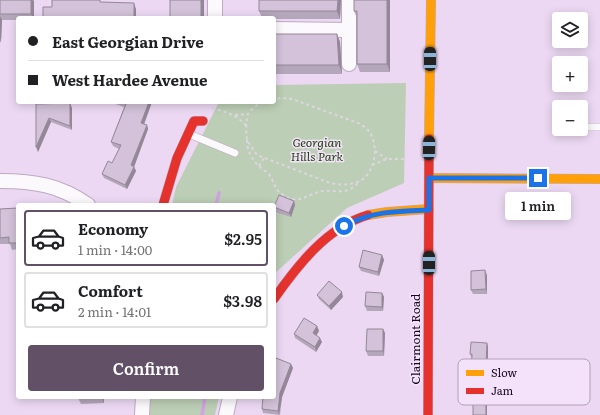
<!DOCTYPE html>
<html lang="en">
<head>
<meta charset="utf-8">
<style>
  body { margin:0; font-family:Literata,serif; background:#f6f6f6; color:#202124; height:100vh; display:flex; flex-direction:column; font-size:15px; white-space:nowrap }
  * { box-sizing:border-box; margin:0 }
  p { font-size:13px; color:#757577 }
  .icon { flex:none; width:22px; height:22px; fill:none; stroke:currentColor; stroke-width:2; stroke-linecap:round; stroke-linejoin:round }
  .map { position:relative; flex:1; overflow:hidden }
  .details { position:absolute; left:16px; top:203px; width:260px; height:196px; display:flex; flex-direction:column; background:#fff; border-radius:4px; box-shadow:0 2px 10px #0003 }
  .details>* { flex:none }
  .guide { position:absolute; left:16px; top:16px; width:260px; height:88px; border-radius:4px; box-shadow:0 2px 10px #0003; display:grid; align-content:center; height:88px; padding:0 12px; background:#fff }
  .buttons { position:absolute; left:552px; top:12px; display:grid; gap:8px }
  .buttons a { display:grid; place-items:center; width:36px; height:36px; border-radius:4px; background:#fff; box-shadow:0 2px 10px #0003; font-size:20px }
  .end { position:absolute; width:18px; height:18px; margin:-9px; border:5px solid #1a73e8; background:#fff; box-shadow:0 0 0 2px #fff }
  .from { border-radius:50% }
  .bubble { position:absolute; height:28px; border-radius:4px; background:#fff; box-shadow:0 2px 10px #0003; font-size:13px; font-weight:600; line-height:28px; text-align:center }
  .car { position:absolute; width:12px; height:24px; margin:-12px -6px; border-radius:5px; box-shadow:0 0 3px 1px #0007; background:linear-gradient(#222 24%,#8ab4d8 0 40%,#222 0 76%,#8ab4d8 0 86%,#222 0) }
  .guide b { display:flex; align-items:center; gap:14px; height:38px; font-size:15px }
  .guide b+b { border-top:1px solid #e0e0e0 }
  .guide i { width:10px; height:10px; background:#202124 }
  ul { padding:7px 0 0; list-style:none }
  li { display:flex; align-items:center; gap:12px; height:56px; margin:0 8px 6px; padding:0 4px; border:2px solid #e0e0e0; border-radius:4px }
  li div { flex:1 }
  li b { display:block; font-size:15px }
  li em { font-style:normal; font-weight:600 }
  li.current { border-color:#625067 }
  li>.icon { width:36px; height:36px; stroke-width:1.5 }
  .cta { display:flex; gap:8px; margin-top:auto; padding:8px 12px }
  .cta a { flex:1; height:46px; border-radius:4px; background:#625067; color:#fff; font-size:16px; font-weight:600; line-height:46px; text-align:center }
  .map>svg:first-child { display:block }
  .green { fill:#bcceb5 }
  .lines { fill:none; stroke-linecap:round; stroke-linejoin:round }
  .stream { stroke:#d2a1e2; stroke-width:3.5 }
  .lane-casing { stroke:#bcaac2; stroke-width:8 }
  .street-casing { stroke:#bcaac2; stroke-width:16 }
  .slow-casing { stroke:#bcaac2; stroke-width:10 }
  .jam-casing { stroke:#bcaac2; stroke-width:10 }
  .path { stroke:#ddd6df; stroke-width:2; stroke-dasharray:3 3; stroke-linecap:butt }
  .lane { stroke:#fcf9fd; stroke-width:7 }
  .street { stroke:#fcf9fd; stroke-width:14 }
  .slow { stroke:#ff9f0a; stroke-width:9 }
  .jam { stroke:#e5322d; stroke-width:9 }
  .wall { fill:#b5a7bb }
  .shaded-wall { fill:#948898 }
  .building { fill:#d3c2d9; stroke:#948898 }
  .route { stroke:#1a73e8; stroke-width:5 }
  .labels { text-anchor:middle; stroke-width:3; stroke-linejoin:round; paint-order:stroke }
  .park-label { font-size:12px; font-style:italic; fill:#1d4409; stroke:#f4e2fb }
  .street-label { font-size:12px; fill:#17071c; stroke:#f4e2fb }
  .key { fill:#f4e2fb; stroke:#b2a0b8; stroke-width:1 }
  .key-label { font-size:11px; fill:#17071c }
</style>
</head>
<body>
<div class="map">
<svg width="600" height="415" viewBox="0 0 600 415">
  <rect width="100%" height="100%" fill="#ecd8f3"/>
  <path class="green" d="M 406,83 L 404,183 L 347,208 L 274,274 L 274,205 L 172,205 L 176,187 L 219,102 L 274,102 L 274,85 Z
    M 149,397 L 219,397 L 215,415 L 148,415 Z"/>
  <g class="lines">
    <path class="stream" d="M 216,205 L 219,193
      M 202,415 L 205,397"/>
    <g class="lane-casing">
      <path id="lane" d="M 584,127 L 600,127
        M 189,134 L 235,153"/>
    </g>
    <g class="street-casing">
      <path id="street" d="M 215,0 L 215,18
        M 274,29 L 349,30
        M 349,64 L 349,0
        M 0,181 C 34,181 60,185 88,205
        M 142,415 L 143,397
        M 226,415 L 230,397"/>
    </g>
    <g class="slow-casing">
      <path id="slow" d="M 429,139 L 431,0
        M 429,178 L 600,179
        M 368,215 L 387,212 L 429,209"/>
    </g>
    <g class="jam-casing">
      <path id="jam" d="M 163,205 L 177,158 L 194,121 L 203,121
        M 274,299 C 297,266 327,227 368,215
        M 428,415 L 429,139"/>
    </g>
    <path class="path" d="M 263,102 C 258,104 251,109 248,114 C 246,119 246,134 247,139 C 249,145 254,150 257,155 L 330,183 C 340,185 353,186 363,179 C 376,169 379,143 368,130 C 366,128 363,126 361,124 L 292,99 L 282,98 L 274,99
      M 212,108 C 226,112 238,115 247,127
      M 235,115 L 248,114
      M 247,140 C 247,151 252,160 260,167 C 262,169 265,171 268,173 C 274,180 274,190 283,195 C 300,206 308,193 323,191 C 331,190 340,193 348,190 C 353,188 357,184 360,181
      M 375,151 L 387,159
      M 372,165 L 387,159 L 405,159
      M 259,166 L 264,158"/>
    <use href="#lane" class="lane"/>
    <use href="#street" class="street"/>
    <use href="#slow" class="slow"/>
    <use href="#jam" class="jam"/>
  </g>
  <path class="wall" d="M 0,0 L 33,0 L 34,1 L 34,18 L 18,18 L 18,20 L 2,20 L 1,42 L 0,42 Z
    M 341,0 L 340,19 L 274,19 L 274,18 L 262,18 L 259,11 Z
    M 390,0 L 390,72 L 360,72 L 357,64 L 357,18 L 354,11 Z
    M 274,34 L 337,34 L 340,42 L 342,74 L 274,74 Z
    M 110,102 L 152,102 L 144,124 L 147,125 L 148,129 L 134,166 L 136,171 L 127,189 L 104,178 L 102,174 L 112,163 L 119,149 L 113,146 L 111,142 L 124,107 Z
    M 36,104 L 72,108 L 72,130 L 51,122 L 38,152 Z
    M 294,201 L 295,205 L 291,217 L 275,212 L 274,207 Z
    M 18,208 L 18,249 L 12,250 L 10,244 L 0,244 L 0,209 Z
    M 382,255 L 384,260 L 379,276 L 361,271 L 359,267 Z
    M 487,275 L 487,294 L 473,294 L 471,290 Z
    M 382,293 L 384,297 L 383,311 L 367,311 L 365,306 Z
    M 317,295 L 343,297 L 331,310 L 319,299 Z
    M 317,326 L 319,331 L 316,335 L 322,342 L 316,352 L 295,338 L 294,334 Z
    M 383,329 L 385,333 L 384,356 L 368,356 L 366,351 Z
    M 487,343 L 488,347 L 488,368 L 487,368 L 487,415 L 473,402 L 468,402 L 467,398 L 471,380 L 472,358 L 470,354 Z
    M 291,364 L 293,368 L 282,397 L 280,415 L 263,413 L 262,409 Z
    M 104,397 L 104,403 L 81,404 L 78,398 Z"/>
  <path class="shaded-wall" d="M 31,0 L 33,0 L 34,1 L 34,18 L 33,18 L 31,14 Z
    M 201,0 L 204,0 L 204,18 L 201,18 Z
    M 338,0 L 341,0 L 340,19 L 337,11 Z
    M 387,0 L 390,0 L 390,72 L 387,64 Z
    M 134,3 L 136,9 L 136,18 L 134,18 Z
    M 0,16 L 2,20 L 1,42 L 0,38 Z
    M 337,34 L 340,42 L 342,74 L 339,65 Z
    M 149,102 L 152,102 L 143,127 L 141,123 Z
    M 70,103 L 72,108 L 72,130 L 70,126 Z
    M 49,118 L 51,122 L 38,152 L 36,147 Z
    M 147,125 L 148,129 L 133,170 L 131,165 Z
    M 134,167 L 136,171 L 127,189 L 125,185 Z
    M 294,201 L 295,205 L 291,217 L 289,213 Z
    M 382,255 L 384,260 L 379,276 L 378,272 Z
    M 485,270 L 487,275 L 487,294 L 486,289 Z
    M 342,292 L 343,297 L 331,310 L 329,306 Z
    M 382,293 L 384,297 L 383,311 L 382,307 Z
    M 317,326 L 319,331 L 315,338 L 313,333 Z
    M 383,329 L 385,333 L 384,356 L 383,351 Z
    M 320,338 L 322,342 L 316,352 L 315,347 Z
    M 487,343 L 488,347 L 488,368 L 486,363 Z
    M 485,363 L 487,368 L 487,415 L 486,415 Z
    M 291,364 L 293,368 L 282,397 L 279,415 L 278,411 L 280,393 Z
    M 102,397 L 104,397 L 104,403 Z"/>
  <path class="building" d="M 0,0 L 31,0 L 31,14 L 0,14 Z
    M 52,0 L 100,0 L 100,2 L 134,3 L 134,18 L 135,18 L 43,18 L 43,7 L 52,7 Z
    M 170,0 L 201,0 L 201,18 L 170,18 Z
    M 259,0 L 338,0 L 337,11 L 259,11 Z
    M 354,0 L 387,0 L 387,64 L 357,64 L 357,11 L 354,11 Z
    M 274,34 L 337,34 L 339,65 L 274,65 Z
    M 120,102 L 149,102 L 141,123 L 147,125 L 131,165 L 134,167 L 125,185 L 102,174 L 108,161 L 112,163 L 121,145 L 111,142 L 126,104 Z
    M 70,103 L 70,126 L 49,118 L 36,147 L 36,104 Z
    M 279,195 L 294,201 L 289,213 L 274,207 Z
    M 18,208 L 18,243 L 9,243 L 9,237 L 0,238 L 0,209 Z
    M 363,250 L 382,255 L 378,272 L 359,267 Z
    M 485,270 L 486,289 L 471,290 L 471,271 Z
    M 329,281 L 342,292 L 329,306 L 317,295 Z
    M 366,292 L 382,293 L 382,307 L 365,306 Z
    M 304,318 L 317,326 L 313,333 L 320,338 L 315,347 L 294,334 Z
    M 367,329 L 383,329 L 383,351 L 366,351 Z
    M 471,342 L 487,343 L 486,363 L 485,363 L 486,415 L 473,415 L 473,397 L 467,398 L 467,380 L 471,380 L 472,354 L 470,354 Z
    M 276,358 L 291,364 L 280,393 L 278,411 L 262,409 L 263,397 L 274,397 L 274,362 Z
    M 78,397 L 102,397 L 78,398 Z"/>
  <g class="lines">
    <path class="route" d="M 344,226 C 371,211 399,211 429,210 L 429,178 L 538,178"/>
  </g>
  <g class="labels">
    <g class="park-label">
      <text x="317" y="147">Georgian<tspan x="317" dy="14">Hills Park</tspan></text>
    </g>
    <g class="street-label">
      <text transform="translate(416 339) rotate(-90)" y="4">Clairmont Road</text>
    </g>
  </g>
  <rect x="458" y="359" width="132" height="46" rx="6" class="key"/>
  <rect x="466" y="370" width="18" height="6" fill="#ff9f0a"/>
  <rect x="466" y="388" width="18" height="6" fill="#e5322d"/>
  <g class="key-label">
    <text x="491" y="377">Slow</text>
    <text x="491" y="395">Jam</text>
  </g>
</svg>
<div class="buttons">
<a><svg class="icon" aria-label="layers" viewBox="0 0 24 24"><path d="M12 4l9 5-9 5-9-5zM3 14l9 5 9-5"/></svg></a>
<a>+</a>
<a>−</a>
</div>
<i class="end from" style="left:344px;top:226px"></i>
<i class="end" style="left:538px;top:178px"></i>
<div class="bubble" style="left:505px;top:192px;width:66px">1 min</div>
<i class="car" style="left:430px;top:59px;rotate:0deg"></i>
<i class="car" style="left:429px;top:148px;rotate:1deg"></i>
<i class="car" style="left:429px;top:263px;rotate:0deg"></i>
<div class="guide">
<b><i class="from"></i>East Georgian Drive</b>
<b><i></i>West Hardee Avenue</b>
</div>
<section class="details">
<ul>
<li class="current"><svg class="icon" aria-label="car" viewBox="0 0 24 24"><path d="M5 17H2v-5l4-1 3-4h7l3 4 3 1v5h-3M9 17h6M6 11h13"/><circle cx="7" cy="17" r="2"/><circle cx="17" cy="17" r="2"/></svg><div><b>Economy</b><p>1 min · 14:00</p></div><em>$2.95</em></li>
<li><svg class="icon" aria-label="car" viewBox="0 0 24 24"><path d="M5 17H2v-5l4-1 3-4h7l3 4 3 1v5h-3M9 17h6M6 11h13"/><circle cx="7" cy="17" r="2"/><circle cx="17" cy="17" r="2"/></svg><div><b>Comfort</b><p>2 min · 14:01</p></div><em>$3.98</em></li>
</ul>
<div class="cta"><a>Confirm</a></div>
</section>
</div>
</body>
</html>
